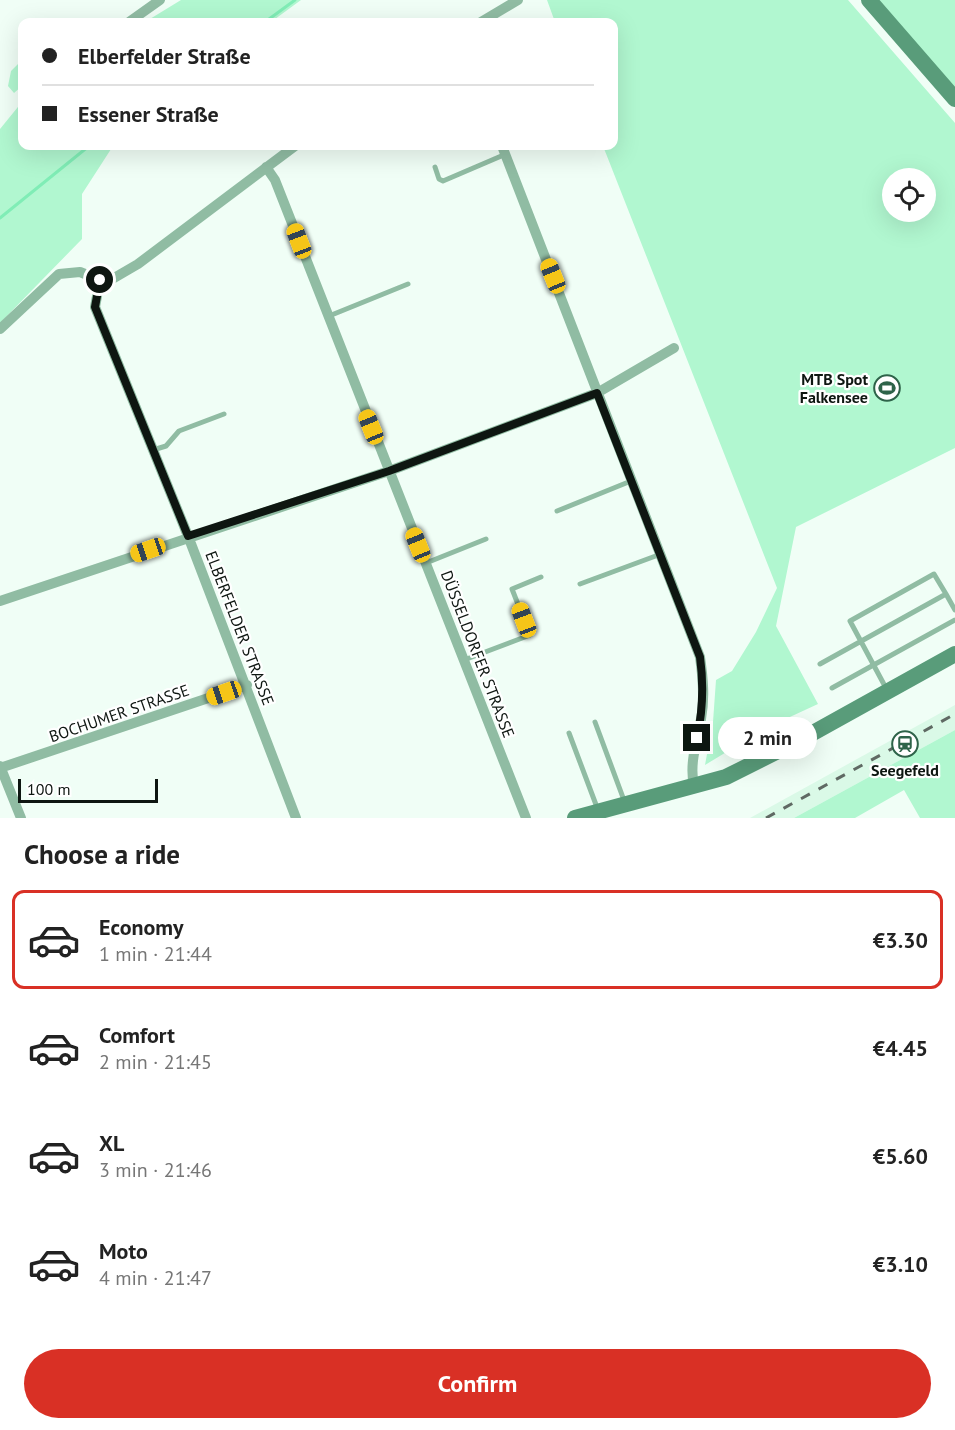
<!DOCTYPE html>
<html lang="en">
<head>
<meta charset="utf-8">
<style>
  body { margin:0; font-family:"PT Sans",sans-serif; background:#f6f6f6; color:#222; height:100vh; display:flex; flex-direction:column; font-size:22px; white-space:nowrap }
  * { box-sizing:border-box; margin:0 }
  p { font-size:20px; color:#767676 }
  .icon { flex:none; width:33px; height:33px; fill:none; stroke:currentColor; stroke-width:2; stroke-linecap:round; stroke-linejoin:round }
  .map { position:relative; height:818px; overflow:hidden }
  .details { display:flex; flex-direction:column; background:#fff; flex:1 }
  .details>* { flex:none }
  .top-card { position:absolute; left:18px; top:18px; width:600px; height:132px; border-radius:12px; box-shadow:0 6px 24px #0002; display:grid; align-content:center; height:132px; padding:0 24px; background:#fff }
  .buttons { position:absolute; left:882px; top:168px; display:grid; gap:12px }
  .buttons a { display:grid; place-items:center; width:54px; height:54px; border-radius:50%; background:#fff; box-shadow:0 6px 24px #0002; font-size:30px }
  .scale { position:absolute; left:18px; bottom:15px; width:140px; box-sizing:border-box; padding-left:6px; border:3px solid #0e1611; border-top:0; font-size:16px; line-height:21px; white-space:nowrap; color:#0e1611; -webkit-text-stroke:4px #fff; paint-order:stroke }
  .end { position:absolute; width:27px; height:27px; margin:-14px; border:8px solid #0e1611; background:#fff; box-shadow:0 0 0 3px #fff }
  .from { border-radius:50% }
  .bubble { position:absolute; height:42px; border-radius:21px; background:#fff; box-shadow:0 6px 24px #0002; font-size:20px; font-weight:700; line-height:42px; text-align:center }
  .car { position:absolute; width:18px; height:36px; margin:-18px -9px; border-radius:8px; box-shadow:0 0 4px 2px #0007; background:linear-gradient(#f5c518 24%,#345 0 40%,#f5c518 0 76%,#345 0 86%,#f5c518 0) }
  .top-card b { display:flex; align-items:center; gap:21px; height:57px; font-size:22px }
  .top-card b+b { border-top:2px solid #e0e0e0 }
  .top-card i { width:15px; height:15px; background:#222 }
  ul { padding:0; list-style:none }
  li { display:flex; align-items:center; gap:18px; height:99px; margin:0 12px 9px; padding:0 12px; border:3px solid transparent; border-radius:12px }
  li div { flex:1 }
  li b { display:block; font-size:22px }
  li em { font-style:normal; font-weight:700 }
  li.selected { border-color:#d93025 }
  li>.icon { width:54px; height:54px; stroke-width:1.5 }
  h2 { padding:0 24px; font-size:27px; line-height:72px }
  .action { display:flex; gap:12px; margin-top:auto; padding:12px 24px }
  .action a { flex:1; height:69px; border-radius:36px; background:#d93025; color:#fff; font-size:24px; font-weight:700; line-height:69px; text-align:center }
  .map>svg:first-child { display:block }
  .built { fill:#daf9e7 }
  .green { fill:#b1f7d0; fill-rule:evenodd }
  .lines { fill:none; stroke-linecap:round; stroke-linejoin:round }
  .stream { stroke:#80edb6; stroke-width:3 }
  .lane { stroke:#90bca3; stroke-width:5 }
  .street { stroke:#90bca3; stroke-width:10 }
  .secondary { stroke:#599c7a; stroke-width:16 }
  .rail { stroke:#5f6963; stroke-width:3; stroke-dasharray:10 10; stroke-linecap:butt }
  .route { stroke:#0e1611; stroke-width:8 }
  .labels { text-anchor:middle; stroke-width:4.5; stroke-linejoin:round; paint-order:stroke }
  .poi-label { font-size:16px; font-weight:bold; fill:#0e1611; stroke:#fff; text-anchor:end }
  .street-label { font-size:16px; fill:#0e1611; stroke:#fff }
</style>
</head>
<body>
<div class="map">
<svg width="955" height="818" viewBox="0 0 955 818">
  <rect width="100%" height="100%" fill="#f0fef6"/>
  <path class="built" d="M 955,705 L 955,730 L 794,818 L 750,818 Z"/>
  <path class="green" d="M 181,0 L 301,0 L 271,22 L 145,22 Z
    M 547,0 L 848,0 L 955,123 L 955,448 L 796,527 L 776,626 L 818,704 L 766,728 L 705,765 L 713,722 L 716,680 L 732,671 L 756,632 L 777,588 L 603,146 L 614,146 L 614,22 L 555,22 ZM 892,178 L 926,178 L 926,212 L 892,212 Z
    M 875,0 L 955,0 L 955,91 Z
    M 20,62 L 22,86 L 14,93 L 8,86 L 11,71 Z
    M 22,102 L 22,146 L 113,146 L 82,194 L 82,239 L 0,323 L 0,129 Z
    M 955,730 L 955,818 L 920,818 L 904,790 L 855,818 L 794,818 Z"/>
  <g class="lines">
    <path class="stream" d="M 265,22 L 295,0
      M 0,218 L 89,146"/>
    <path class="lane" d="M 435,167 L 439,179 L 443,181 L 506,154
      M 329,316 L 408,284
      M 153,450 L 166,446 L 179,431 L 224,414
      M 557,511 L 631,481
      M 426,563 L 486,539
      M 580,584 L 661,554
      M 464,660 L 530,635 L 512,589 L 541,577
      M 820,664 L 946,594 L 955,610
      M 832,688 L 955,620
      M 887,690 L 850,621 L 934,574 L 946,594
      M 595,722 L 625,803
      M 569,733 L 598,810"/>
    <path class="street" d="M 129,22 L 160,0
      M 481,22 L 518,0
      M 502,146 L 700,657 C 703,678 705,698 701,719 C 697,742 689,763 694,786
      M 266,167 L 275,180 L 526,818
      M 100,280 L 95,307 L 188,536 L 296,818
      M 100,280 L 114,278 L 138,264 L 295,146
      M 0,329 L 59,274 L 80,272 L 100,280
      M 0,601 L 389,471 L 597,393 L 674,348
      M 0,766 L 21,818
      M 0,768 L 247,685"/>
    <path class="secondary" d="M 869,0 L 955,99
      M 575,818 L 726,777 L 802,739 L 955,654"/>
    <path class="rail" d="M 766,818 L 955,714"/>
  </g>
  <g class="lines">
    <path class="route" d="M 100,280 L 95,307 L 188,536 L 389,471 L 597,393 L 700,657 C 704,686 703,710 697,738"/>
  </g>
  <defs>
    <g id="stadium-ring" transform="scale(1.35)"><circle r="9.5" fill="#fff" stroke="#2e6349" stroke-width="1.5"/><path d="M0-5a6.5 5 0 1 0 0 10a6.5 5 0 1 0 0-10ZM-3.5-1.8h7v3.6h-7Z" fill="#2e6349"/></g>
    <g id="station-ring" transform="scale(1.35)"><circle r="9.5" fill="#fff" stroke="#2e6349" stroke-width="1.5"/><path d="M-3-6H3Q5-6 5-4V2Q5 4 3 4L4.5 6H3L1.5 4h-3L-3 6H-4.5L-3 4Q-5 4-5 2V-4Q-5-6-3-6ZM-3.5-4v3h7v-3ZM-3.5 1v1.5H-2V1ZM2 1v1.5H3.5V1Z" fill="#2e6349"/></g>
  </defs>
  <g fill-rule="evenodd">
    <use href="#stadium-ring" x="887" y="388"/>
    <use href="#station-ring" x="905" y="744"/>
  </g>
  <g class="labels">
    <g class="poi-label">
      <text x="868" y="385">MTB Spot<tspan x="868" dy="18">Falkensee</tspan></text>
      <text x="905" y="776" text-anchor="middle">Seegefeld</text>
    </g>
    <g class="street-label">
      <text transform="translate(240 628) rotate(69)" y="6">ELBERFELDER STRASSE</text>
      <text transform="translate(478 654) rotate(69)" y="6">DÜSSELDORFER STRASSE</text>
      <text transform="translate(119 713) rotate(-19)" y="6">BOCHUMER STRASSE</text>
    </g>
  </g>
</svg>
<div class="buttons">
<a><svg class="icon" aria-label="locate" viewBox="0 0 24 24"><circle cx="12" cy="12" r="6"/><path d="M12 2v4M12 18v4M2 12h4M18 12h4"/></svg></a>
</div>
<div class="scale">100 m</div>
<i class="end from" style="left:100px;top:280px"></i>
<i class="end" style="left:697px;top:738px"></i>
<div class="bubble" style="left:718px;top:717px;width:99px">2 min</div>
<i class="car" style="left:299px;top:241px;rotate:339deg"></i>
<i class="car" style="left:553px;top:276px;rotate:338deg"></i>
<i class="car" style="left:371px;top:427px;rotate:338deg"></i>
<i class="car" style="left:418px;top:545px;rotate:338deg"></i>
<i class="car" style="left:148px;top:550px;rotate:251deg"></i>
<i class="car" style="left:524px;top:620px;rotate:339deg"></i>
<i class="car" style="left:224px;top:693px;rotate:251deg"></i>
<div class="top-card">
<b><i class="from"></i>Elberfelder Straße</b>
<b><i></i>Essener Straße</b>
</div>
</div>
<section class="details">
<h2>Choose a ride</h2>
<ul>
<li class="selected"><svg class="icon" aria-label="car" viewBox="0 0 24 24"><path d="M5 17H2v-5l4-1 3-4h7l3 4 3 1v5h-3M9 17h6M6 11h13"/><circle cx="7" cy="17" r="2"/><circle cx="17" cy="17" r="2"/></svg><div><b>Economy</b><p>1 min · 21:44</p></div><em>€3.30</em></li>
<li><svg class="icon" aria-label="car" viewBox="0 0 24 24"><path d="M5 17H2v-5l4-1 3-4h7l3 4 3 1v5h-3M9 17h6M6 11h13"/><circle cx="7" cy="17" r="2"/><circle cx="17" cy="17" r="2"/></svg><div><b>Comfort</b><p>2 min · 21:45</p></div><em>€4.45</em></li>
<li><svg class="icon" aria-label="car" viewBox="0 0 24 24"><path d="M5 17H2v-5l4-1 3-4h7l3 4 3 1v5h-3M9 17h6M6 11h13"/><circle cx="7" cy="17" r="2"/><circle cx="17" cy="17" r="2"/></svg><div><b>XL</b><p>3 min · 21:46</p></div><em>€5.60</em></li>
<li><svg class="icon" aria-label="car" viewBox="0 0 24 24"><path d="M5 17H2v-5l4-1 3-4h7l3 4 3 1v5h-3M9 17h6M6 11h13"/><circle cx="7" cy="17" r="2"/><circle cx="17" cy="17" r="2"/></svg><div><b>Moto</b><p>4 min · 21:47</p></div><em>€3.10</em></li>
</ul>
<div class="action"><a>Confirm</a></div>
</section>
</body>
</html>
